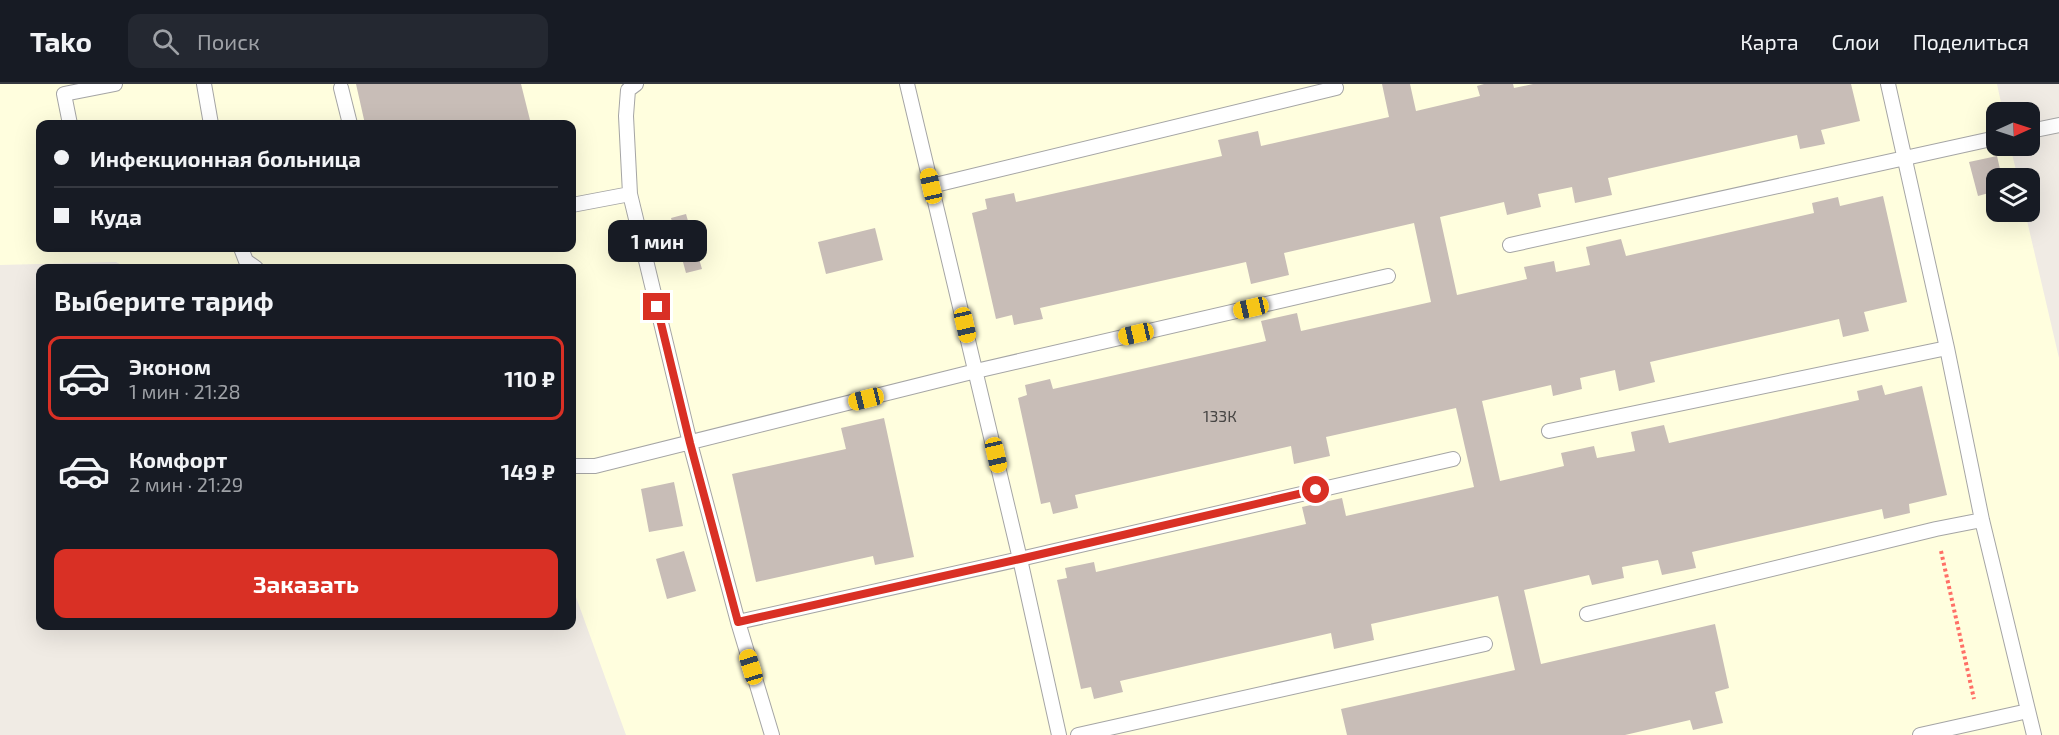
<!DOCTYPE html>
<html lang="ru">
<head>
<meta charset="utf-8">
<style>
  body { margin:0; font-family:"Exo 2",sans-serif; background:#242831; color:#f1f3f6; height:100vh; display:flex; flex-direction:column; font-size:22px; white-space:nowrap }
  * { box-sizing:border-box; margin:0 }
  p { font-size:20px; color:#9ea1a6 }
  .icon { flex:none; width:33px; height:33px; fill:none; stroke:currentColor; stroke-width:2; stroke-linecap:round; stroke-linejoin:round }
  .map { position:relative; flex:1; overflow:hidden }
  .panel { position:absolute; left:36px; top:180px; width:540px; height:366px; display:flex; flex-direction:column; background:#171b24; border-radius:12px; box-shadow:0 6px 24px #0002 }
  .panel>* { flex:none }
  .guide { position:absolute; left:36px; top:36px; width:540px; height:132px; border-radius:12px; box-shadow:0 6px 24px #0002; display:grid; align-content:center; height:132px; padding:0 18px; background:#171b24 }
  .needle { width:39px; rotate:87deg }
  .buttons { position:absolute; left:1986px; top:18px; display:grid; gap:12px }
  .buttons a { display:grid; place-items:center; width:54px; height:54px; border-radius:12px; background:#171b24; box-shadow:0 6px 24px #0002; font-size:30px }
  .end { position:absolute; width:27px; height:27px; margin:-14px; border:8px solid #d93025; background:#fff; box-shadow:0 0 0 3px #fff }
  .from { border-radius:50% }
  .bubble { position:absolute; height:42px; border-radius:12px; background:#171b24; box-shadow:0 6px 24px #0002; font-size:20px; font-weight:700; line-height:42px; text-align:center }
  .car { position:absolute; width:18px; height:36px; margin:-18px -9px; border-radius:8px; box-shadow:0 0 4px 2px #0007; background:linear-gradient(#f5c518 24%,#345 0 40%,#f5c518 0 76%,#345 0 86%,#f5c518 0) }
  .guide b { display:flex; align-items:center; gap:21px; height:57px; font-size:22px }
  .guide b+b { border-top:2px solid #363941 }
  .guide i { width:15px; height:15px; background:#f1f3f6 }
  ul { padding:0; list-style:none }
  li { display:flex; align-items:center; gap:18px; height:84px; margin:0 12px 9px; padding:0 6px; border:3px solid transparent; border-radius:12px }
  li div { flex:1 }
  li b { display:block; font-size:22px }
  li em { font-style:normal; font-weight:700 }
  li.current { border-color:#d93025 }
  li>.icon { width:54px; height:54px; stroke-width:1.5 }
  h2 { padding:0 18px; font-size:27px; line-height:72px }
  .primary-button { display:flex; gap:12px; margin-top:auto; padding:12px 18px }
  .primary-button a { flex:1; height:69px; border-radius:12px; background:#d93025; color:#fff; font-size:24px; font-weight:700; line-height:69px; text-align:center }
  header { display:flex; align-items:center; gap:36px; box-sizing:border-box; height:84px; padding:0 30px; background:#171b24; border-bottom:2px solid #363941 }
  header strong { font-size:28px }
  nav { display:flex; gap:33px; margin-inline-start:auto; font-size:21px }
  .search { width:420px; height:54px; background:#242831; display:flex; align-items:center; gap:15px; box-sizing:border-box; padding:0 21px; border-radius:12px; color:#9ea1a6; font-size:22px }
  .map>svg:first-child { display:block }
  .education { fill:#fffede; fill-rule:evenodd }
  .building { fill:#c8bdb7 }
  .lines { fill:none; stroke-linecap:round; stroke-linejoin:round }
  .service-casing { stroke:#a5a5a5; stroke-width:16 }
  .path { stroke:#ff6f66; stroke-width:4; stroke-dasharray:3 3; stroke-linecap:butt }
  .service { stroke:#fff; stroke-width:14 }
  .route { stroke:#d93025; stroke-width:8 }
  .labels { text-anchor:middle; stroke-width:4.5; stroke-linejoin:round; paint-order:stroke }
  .number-label { font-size:16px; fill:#484644 }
</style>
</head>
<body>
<header>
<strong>Tako</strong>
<div class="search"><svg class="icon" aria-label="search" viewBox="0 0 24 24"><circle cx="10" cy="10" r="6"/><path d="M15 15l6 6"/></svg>Поиск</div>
<nav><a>Карта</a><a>Слои</a><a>Поделиться</a></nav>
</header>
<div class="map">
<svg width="2059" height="651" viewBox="0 0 2059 651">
  <rect width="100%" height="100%" fill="#f0ebe4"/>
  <path class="education" d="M 0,0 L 1997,0 L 2003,28 L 1996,28 L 1996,62 L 2010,62 L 2018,94 L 1996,94 L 1996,128 L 2025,128 L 2059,274 L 2059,651 L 626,651 L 572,502 L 572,184 L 127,184 L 116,178 L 0,181 ZM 40,40 L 572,40 L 572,164 L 40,164 Z"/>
  <path class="building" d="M 356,0 L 521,0 L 531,40 L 365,40 Z
    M 1382,0 L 1410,0 L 1416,27 L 1480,12 L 1477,2 L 1484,0 L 1513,0 L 1514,4 L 1533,0 L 1851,0 L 1860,37 L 1821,46 L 1825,60 L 1800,65 L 1797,51 L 1608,94 L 1612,111 L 1575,119 L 1572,103 L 1538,110 L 1541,123 L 1507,131 L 1504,118 L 1440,133 L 1457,211 L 1527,195 L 1524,183 L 1554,177 L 1556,188 L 1590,181 L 1586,163 L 1621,155 L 1626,172 L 1814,129 L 1812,119 L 1838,113 L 1840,122 L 1883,112 L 1907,218 L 1864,228 L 1869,247 L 1843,253 L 1839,235 L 1650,278 L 1655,298 L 1619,307 L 1615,286 L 1580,294 L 1582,305 L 1553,312 L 1551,301 L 1482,317 L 1500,397 L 1564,382 L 1561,369 L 1594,362 L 1597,374 L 1635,367 L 1631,348 L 1664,341 L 1669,359 L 1859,316 L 1857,307 L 1882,301 L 1885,311 L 1922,302 L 1947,411 L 1909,420 L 1910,429 L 1884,435 L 1882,425 L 1692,468 L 1696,484 L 1662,491 L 1658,476 L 1622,483 L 1624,494 L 1592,501 L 1589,491 L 1524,506 L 1541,580 L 1715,540 L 1729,604 L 1715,608 L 1723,639 L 1693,646 L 1690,636 L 1625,651 L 1347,651 L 1341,625 L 1515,586 L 1498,512 L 1371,540 L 1374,556 L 1334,565 L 1331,549 L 1120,597 L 1123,608 L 1094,615 L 1091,603 L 1081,605 L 1057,496 L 1067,494 L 1065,484 L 1094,478 L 1096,488 L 1306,440 L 1302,423 L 1342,414 L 1346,432 L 1474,403 L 1456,324 L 1326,353 L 1330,372 L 1294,380 L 1291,362 L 1075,411 L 1078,424 L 1053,430 L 1050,418 L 1041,420 L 1018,314 L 1027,311 L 1025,301 L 1050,295 L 1053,305 L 1266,257 L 1261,237 L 1297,229 L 1301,247 L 1431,218 L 1414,139 L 1284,169 L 1289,191 L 1251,200 L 1246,178 L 1040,224 L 1043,235 L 1014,241 L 1012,231 L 996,235 L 972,129 L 987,125 L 985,115 L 1014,109 L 1016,118 L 1222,72 L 1218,56 L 1258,47 L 1261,62 L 1389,33 Z
    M 1997,72 L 2002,94 L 1996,94 L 1996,107 L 1978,112 L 1969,78 Z
    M 686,130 L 702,185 L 686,189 L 671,134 Z
    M 875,144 L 883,176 L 826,190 L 818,158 Z
    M 884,334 L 914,473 L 875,481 L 873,472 L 756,498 L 732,390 L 846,365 L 841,344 Z
    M 674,398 L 683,442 L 649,448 L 641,405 Z
    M 684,467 L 696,507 L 667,515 L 656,475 Z"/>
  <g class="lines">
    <g class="service-casing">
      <path id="service" d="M 204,0 L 211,40
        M 636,0 L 628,6 L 626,32 L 630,110 L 690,359 L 738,538 L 772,651
        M 907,0 L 1020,475 L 1059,651
        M 1888,0 L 1947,264 L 1982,436 L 2034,651
        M 341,4 L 350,40
        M 70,40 L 64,10 L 115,0
        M 2030,47 L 2059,41
        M 931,102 L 1336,4
        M 572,121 L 630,110
        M 1510,161 L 1996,54
        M 241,164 L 246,177 L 256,184
        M 1549,347 L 1947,264
        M 572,382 L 595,382 L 976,287 L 1388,192
        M 1587,530 L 1936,445 L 1982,436
        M 738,538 L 1020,475 L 1453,375
        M 1078,651 L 1485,560
        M 1920,651 L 2028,627"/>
    </g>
    <path class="path" d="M 1941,467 L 1974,615"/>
    <use href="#service" class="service"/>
  </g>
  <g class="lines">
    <path class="route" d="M 657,223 L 690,359 L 738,538 L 1020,475 L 1316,406"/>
  </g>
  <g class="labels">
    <g class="number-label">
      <text x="1220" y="338">133К</text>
    </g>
  </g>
</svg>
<div class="buttons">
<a><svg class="needle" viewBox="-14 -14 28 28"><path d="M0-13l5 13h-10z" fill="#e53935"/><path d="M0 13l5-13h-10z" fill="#9ea1a6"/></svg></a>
<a><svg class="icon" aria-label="layers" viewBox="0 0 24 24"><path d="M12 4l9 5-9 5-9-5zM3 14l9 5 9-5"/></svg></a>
</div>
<i class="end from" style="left:1316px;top:406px"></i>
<i class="end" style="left:657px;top:223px"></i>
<div class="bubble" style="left:608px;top:136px;width:99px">1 мин</div>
<i class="car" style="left:931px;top:102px;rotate:347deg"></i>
<i class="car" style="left:1251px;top:224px;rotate:257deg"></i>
<i class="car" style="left:965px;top:241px;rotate:167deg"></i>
<i class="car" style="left:1136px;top:250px;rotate:257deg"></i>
<i class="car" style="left:866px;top:315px;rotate:256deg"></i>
<i class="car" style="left:996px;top:371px;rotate:167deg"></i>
<i class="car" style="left:751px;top:583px;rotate:343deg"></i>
<div class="guide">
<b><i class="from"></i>Инфекционная больница</b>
<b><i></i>Куда</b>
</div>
<section class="panel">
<h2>Выберите тариф</h2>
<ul>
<li class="current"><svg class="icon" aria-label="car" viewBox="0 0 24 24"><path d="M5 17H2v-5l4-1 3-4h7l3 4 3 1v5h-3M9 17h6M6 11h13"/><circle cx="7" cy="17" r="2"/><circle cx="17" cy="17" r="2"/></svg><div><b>Эконом</b><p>1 мин · 21:28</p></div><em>110 ₽</em></li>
<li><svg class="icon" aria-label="car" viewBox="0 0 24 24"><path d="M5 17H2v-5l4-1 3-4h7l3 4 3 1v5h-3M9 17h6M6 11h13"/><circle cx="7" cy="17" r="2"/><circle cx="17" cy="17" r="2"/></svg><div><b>Комфорт</b><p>2 мин · 21:29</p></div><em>149 ₽</em></li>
</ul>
<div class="primary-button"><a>Заказать</a></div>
</section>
</div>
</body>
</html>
